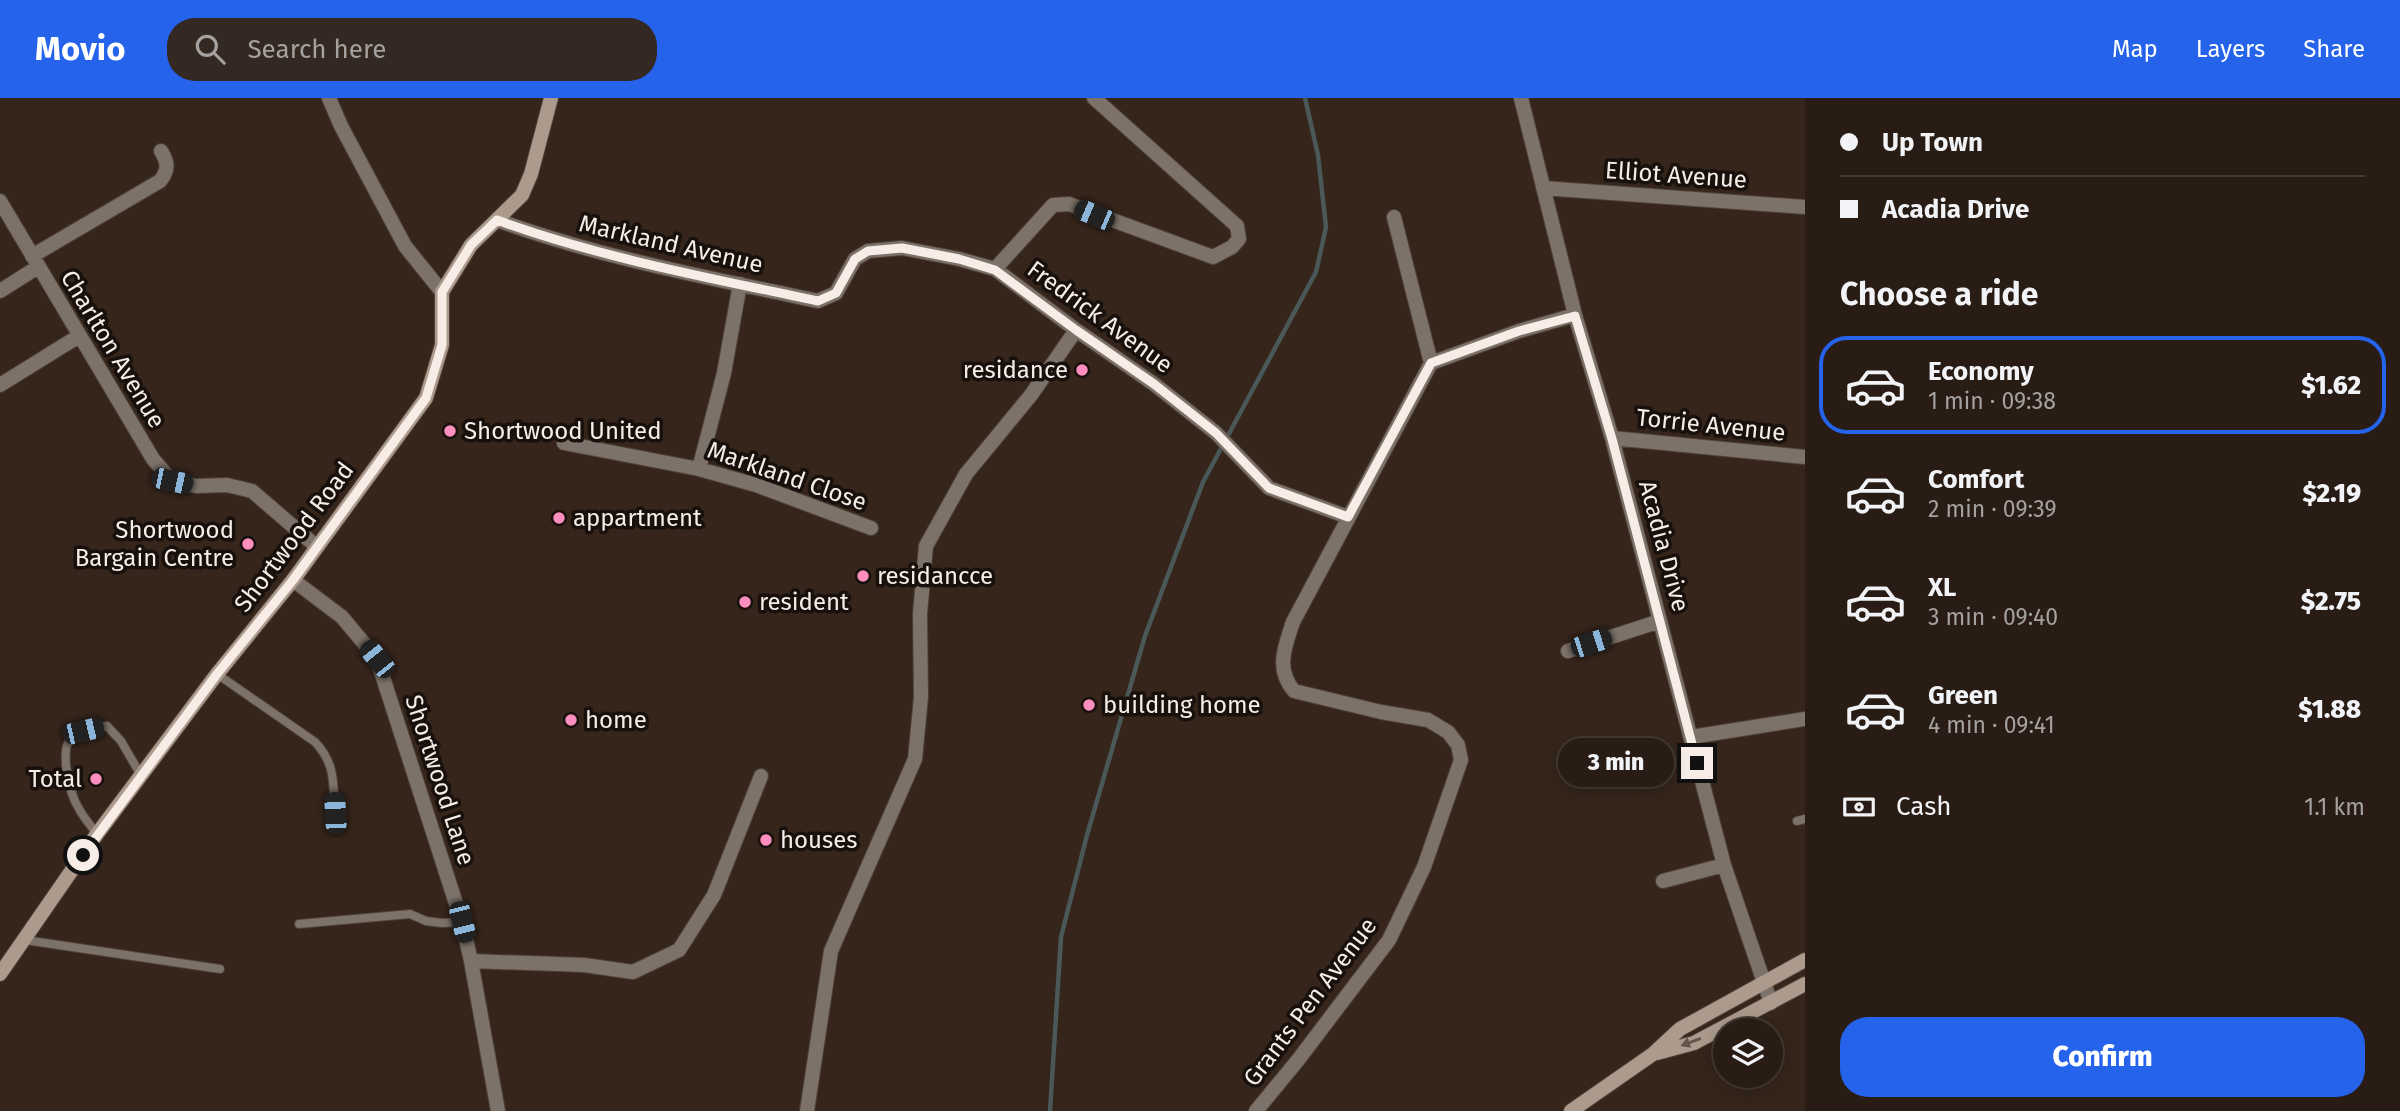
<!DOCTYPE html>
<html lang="en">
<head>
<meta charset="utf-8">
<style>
  body { margin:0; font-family:"Fira Sans",sans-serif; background:#342922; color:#f1f3f6; height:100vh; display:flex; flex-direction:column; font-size:26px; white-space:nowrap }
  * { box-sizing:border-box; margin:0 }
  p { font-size:23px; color:#a5a1a0 }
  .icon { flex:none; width:38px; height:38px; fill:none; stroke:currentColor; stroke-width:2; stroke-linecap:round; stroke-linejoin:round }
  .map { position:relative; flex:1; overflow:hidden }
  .drawer { display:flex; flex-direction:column; background:#281c14; width:595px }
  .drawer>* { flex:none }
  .guide { display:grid; align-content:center; height:154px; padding:0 35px; background:#281c14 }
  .tools { position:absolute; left:1713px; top:920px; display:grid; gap:14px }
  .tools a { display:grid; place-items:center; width:70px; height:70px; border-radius:50%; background:#281c14; box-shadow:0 4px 18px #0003,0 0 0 2px #443a34; font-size:35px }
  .end { position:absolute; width:32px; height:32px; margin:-16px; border:9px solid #f7ede6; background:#111; box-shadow:0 0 0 4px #111 }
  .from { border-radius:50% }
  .bubble { position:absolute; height:49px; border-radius:24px; background:#281c14; box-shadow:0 4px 18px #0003,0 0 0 2px #443a34; font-size:23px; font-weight:800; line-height:49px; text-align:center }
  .car { position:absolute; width:21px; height:42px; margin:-21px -10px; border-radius:9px; box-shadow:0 0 5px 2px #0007; background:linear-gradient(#222 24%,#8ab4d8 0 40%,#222 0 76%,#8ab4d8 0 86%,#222 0) }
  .guide b { display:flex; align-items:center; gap:24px; height:66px; font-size:26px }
  .guide b+b { border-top:2px solid #443a34 }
  .guide i { width:18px; height:18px; background:#f1f3f6 }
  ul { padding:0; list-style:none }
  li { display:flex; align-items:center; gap:21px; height:98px; margin:0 14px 10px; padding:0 21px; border:4px solid transparent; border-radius:28px }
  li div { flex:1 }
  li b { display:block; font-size:26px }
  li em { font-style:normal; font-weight:800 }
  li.active { border-color:#2563eb }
  li>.icon { width:63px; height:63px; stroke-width:1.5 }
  h2 { padding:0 35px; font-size:32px; line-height:84px }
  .pay { display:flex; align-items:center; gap:18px; height:77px; padding:0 35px; font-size:26px }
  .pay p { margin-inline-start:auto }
  .primary-button { display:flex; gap:14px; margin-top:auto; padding:14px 35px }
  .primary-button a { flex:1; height:80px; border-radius:28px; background:#2563eb; color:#fff; font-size:28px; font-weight:800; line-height:80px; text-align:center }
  header { display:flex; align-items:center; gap:42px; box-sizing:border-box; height:98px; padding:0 35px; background:#2563eb; color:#fff }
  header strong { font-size:33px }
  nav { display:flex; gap:38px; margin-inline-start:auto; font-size:24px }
  .search { width:490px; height:63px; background:#342922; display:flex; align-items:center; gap:18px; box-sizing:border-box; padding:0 24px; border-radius:28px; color:#a5a1a0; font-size:26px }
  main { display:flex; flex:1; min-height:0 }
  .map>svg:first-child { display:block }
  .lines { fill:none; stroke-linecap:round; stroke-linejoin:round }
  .stream { stroke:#4a5858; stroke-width:4.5 }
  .lane-casing { stroke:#504137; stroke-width:10 }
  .street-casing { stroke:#504137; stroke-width:16 }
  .secondary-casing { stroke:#504137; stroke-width:16 }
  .lane { stroke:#7c7269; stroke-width:8 }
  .street { stroke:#7c7269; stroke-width:14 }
  .secondary { stroke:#ac9b8d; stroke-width:14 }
  .oneway { fill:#62564c }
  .route { stroke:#f7ede6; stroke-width:9 }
  .poi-dot { fill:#fe8ebd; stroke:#17100c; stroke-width:2.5 }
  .labels { text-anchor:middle; stroke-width:7; stroke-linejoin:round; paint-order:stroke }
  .street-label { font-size:24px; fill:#f7ede6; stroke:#17100c }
  .poi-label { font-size:24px; fill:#f7ede6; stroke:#17100c; text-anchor:start }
</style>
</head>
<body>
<header>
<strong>Movio</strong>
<div class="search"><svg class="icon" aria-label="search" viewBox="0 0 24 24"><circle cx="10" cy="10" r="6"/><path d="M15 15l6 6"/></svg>Search here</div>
<nav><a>Map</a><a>Layers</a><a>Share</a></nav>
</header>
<main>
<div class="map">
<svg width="1805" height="1013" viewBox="0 0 1805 1013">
  <rect width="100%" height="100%" fill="#35251b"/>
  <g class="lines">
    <path class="stream" d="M 1050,1013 L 1061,839 L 1087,737 L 1145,538 L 1203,384 L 1316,174 L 1326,129 L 1318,57 L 1305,0"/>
    <g class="lane-casing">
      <path id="lane" d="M 217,576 L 315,644 C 336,666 333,686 335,715
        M 1797,723 L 1805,721
        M 97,736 C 91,728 83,719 78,709 C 70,696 59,652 71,640 C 79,632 96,630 107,628 L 121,643 L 142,679
        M 299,826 L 410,816 L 426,823 L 442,825 L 462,824
        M 25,842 L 220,871"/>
    </g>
    <g class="street-casing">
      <path id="street" d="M 329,0 L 341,28 L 405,148 L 442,194
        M 1521,0 L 1575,217 L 1612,340 L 1724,767 L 1771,905
        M 1543,90 L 1805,109
        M 0,103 L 153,361 L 172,383 L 196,388 L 227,387 L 252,393 L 317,449
        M 1394,119 L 1431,265
        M 497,122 C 601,160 710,180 818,203 L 836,195 L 855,161 L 868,153 L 902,150 L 959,161 L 995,171 L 1076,232 L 1154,286 L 1216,335 L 1269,390 L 1348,419
        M 32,158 L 160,83 C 169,72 168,64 161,53
        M 995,171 L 1053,107 L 1069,106 L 1213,159 L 1232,149 L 1239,141 L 1237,128 L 1094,0
        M 0,193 L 38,169
        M 0,287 L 79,238
        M 1612,340 L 1805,359
        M 564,345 L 699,371 L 756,387 L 871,430
        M 699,371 L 724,275 L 740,186
        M 293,482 L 342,519 L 377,561 L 462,824 L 471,863 L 498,1013
        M 1568,553 L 1660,523
        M 1691,639 L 1805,621
        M 1663,783 L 1724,767
        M 471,863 L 584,867 L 633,874 L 679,852 L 714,797 L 761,678
        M 807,1013 L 831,853 L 915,661 L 921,599 L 920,516 L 926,448 L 966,376 L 1031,297 L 1076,232
        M 1256,1013 L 1298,962 L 1389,842 L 1424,769 L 1461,662 L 1458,647 L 1448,634 L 1428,622 L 1381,614 L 1294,593 C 1275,571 1285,548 1293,524 L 1431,265 L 1519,233 L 1575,217"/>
    </g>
    <g class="secondary-casing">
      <path id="secondary" d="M 0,876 L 97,736 L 217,576 L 293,482 L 426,300 L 442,247 L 442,194 L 471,147 L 522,97 L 531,76 L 551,0
        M 1657,955 L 1694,945 L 1805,886
        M 1571,1013 L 1653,956 L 1680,931 L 1805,862"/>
    </g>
    <use href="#lane" class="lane"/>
    <use href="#street" class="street"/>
    <use href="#secondary" class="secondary"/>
  </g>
  <defs><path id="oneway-solid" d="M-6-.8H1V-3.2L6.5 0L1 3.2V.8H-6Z" transform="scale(1.75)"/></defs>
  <use class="oneway" href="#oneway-solid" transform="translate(1691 944) rotate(160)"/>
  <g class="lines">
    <path class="route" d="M 83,757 L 217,576 L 293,482 L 426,300 L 442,247 L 442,194 L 471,147 L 497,122 C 601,160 710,180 818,203 L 836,195 L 855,161 L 868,153 L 902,150 L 959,161 L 995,172 L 1076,232 L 1154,286 L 1216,335 L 1269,390 L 1348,419 L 1431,265 L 1519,233 L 1575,218 L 1612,341 L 1697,665"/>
  </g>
  <g class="poi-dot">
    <circle cx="1082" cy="272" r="7"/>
    <circle cx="450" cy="333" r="7"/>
    <circle cx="559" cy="420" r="7"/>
    <circle cx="248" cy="446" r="7"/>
    <circle cx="863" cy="478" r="7"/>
    <circle cx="745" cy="504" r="7"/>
    <circle cx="1089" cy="607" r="7"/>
    <circle cx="571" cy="622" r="7"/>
    <circle cx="96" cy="681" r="7"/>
    <circle cx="766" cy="742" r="7"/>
  </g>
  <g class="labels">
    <g class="street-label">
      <text transform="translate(1676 77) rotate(4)" y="8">Elliot Avenue</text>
      <text transform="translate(671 146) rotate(13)" y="8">Markland Avenue</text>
      <text transform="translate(1100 219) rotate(36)" y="8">Fredrick Avenue</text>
      <text transform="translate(113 251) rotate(59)" y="8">Charlton Avenue</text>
      <text transform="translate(1711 327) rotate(6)" y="8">Torrie Avenue</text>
      <text transform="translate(787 378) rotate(19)" y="8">Markland Close</text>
      <text transform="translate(294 439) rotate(-53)" y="8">Shortwood Road</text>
      <text transform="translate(1664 448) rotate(75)" y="8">Acadia Drive</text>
      <text transform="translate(440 682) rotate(72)" y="8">Shortwood Lane</text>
      <text transform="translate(1310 904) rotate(-53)" y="8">Grants Pen Avenue</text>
    </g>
    <g class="poi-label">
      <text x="1068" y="280" text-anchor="end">residance</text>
      <text x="464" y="341">Shortwood United</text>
      <text x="573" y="428">appartment</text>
      <text x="234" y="440" text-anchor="end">Shortwood<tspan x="234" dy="28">Bargain Centre</tspan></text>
      <text x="877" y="486">residancce</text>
      <text x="759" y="512">resident</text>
      <text x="1103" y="615">building home</text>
      <text x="585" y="630">home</text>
      <text x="82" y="689" text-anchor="end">Total</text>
      <text x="780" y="750">houses</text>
    </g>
  </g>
</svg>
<div class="tools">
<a><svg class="icon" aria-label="layers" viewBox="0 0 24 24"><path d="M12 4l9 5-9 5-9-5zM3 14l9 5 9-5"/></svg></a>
</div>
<i class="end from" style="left:83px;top:757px"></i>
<i class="end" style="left:1697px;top:665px"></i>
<div class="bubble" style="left:1558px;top:640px;width:116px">3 min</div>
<i class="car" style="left:1094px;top:117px;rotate:293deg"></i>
<i class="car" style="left:172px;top:383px;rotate:102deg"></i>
<i class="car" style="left:1591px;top:545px;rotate:72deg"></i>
<i class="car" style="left:377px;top:561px;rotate:321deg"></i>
<i class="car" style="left:83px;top:633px;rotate:77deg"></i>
<i class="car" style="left:335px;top:715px;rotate:357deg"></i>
<i class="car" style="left:462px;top:824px;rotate:166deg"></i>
</div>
<section class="drawer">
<div class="guide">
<b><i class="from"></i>Up Town</b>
<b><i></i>Acadia Drive</b>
</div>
<h2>Choose a ride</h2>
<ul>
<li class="active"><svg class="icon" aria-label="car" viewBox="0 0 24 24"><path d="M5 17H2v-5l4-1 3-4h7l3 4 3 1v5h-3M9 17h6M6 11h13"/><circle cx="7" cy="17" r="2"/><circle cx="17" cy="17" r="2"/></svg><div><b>Economy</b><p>1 min · 09:38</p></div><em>$1.62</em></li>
<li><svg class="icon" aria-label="car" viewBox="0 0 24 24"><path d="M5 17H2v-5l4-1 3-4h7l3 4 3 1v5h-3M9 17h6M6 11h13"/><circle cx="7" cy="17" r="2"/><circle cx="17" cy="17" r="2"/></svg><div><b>Comfort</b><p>2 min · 09:39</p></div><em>$2.19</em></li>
<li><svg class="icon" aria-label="car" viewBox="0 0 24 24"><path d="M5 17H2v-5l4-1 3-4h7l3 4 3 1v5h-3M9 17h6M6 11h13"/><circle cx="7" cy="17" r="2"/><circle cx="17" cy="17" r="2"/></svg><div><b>XL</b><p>3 min · 09:40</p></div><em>$2.75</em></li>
<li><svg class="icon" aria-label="car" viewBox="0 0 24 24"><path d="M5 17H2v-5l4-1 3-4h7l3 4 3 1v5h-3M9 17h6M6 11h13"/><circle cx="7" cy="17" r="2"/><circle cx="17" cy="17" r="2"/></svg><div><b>Green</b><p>4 min · 09:41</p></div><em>$1.88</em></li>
</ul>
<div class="pay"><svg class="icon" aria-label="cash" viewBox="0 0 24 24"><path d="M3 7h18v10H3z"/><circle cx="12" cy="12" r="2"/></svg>Cash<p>1.1 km</p></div>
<div class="primary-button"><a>Confirm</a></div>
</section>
</main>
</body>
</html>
